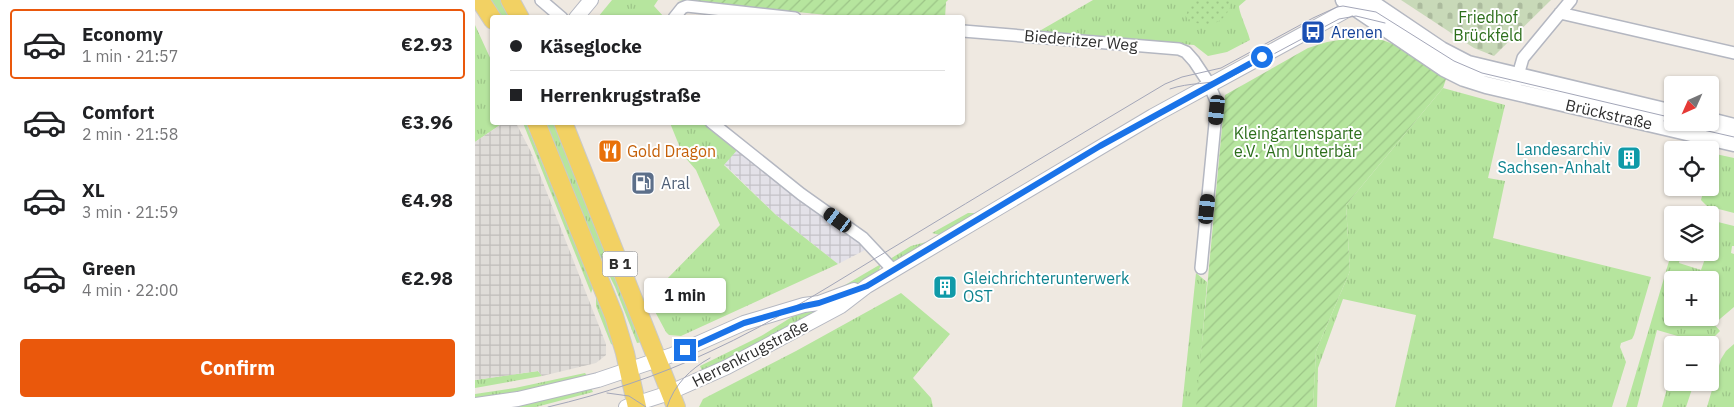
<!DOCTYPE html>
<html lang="en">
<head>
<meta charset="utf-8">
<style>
  body { margin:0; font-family:"IBM Plex Sans",sans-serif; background:#f6f6f6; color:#202124; height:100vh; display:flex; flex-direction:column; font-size:19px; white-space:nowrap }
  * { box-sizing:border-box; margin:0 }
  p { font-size:16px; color:#757577 }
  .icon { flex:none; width:28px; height:28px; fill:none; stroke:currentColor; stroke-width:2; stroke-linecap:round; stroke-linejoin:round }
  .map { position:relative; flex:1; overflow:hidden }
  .side { display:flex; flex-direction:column; background:#fff; width:475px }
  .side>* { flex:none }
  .banner { position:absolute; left:15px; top:15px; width:475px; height:110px; border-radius:5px; box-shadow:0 1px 4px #0004; display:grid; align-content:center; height:110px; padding:0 20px; background:#fff }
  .needle { width:32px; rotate:225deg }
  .fabs { position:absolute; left:1189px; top:76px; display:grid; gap:10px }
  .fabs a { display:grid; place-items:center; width:55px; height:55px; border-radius:5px; background:#fff; box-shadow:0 1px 4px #0004; font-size:25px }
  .end { position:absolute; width:22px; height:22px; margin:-11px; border:6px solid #1a73e8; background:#fff; box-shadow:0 0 0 2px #fff }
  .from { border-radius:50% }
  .bubble { position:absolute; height:35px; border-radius:5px; background:#fff; box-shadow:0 1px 4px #0004; font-size:16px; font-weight:800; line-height:35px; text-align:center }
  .car { position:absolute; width:15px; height:30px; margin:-15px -8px; border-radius:6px; box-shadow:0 0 4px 1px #0007; background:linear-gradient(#222 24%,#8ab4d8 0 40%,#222 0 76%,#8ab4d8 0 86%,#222 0) }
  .banner b { display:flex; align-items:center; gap:18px; height:48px; font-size:19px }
  .banner b+b { border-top:1px solid #e0e0e0 }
  .banner i { width:12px; height:12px; background:#202124 }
  ul { padding:9px 0 0; list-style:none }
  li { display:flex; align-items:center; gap:15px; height:70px; margin:0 10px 8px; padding:0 10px; border:2px solid transparent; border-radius:5px }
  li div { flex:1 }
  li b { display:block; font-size:19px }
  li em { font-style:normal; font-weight:800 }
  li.current { border-color:#ea580c }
  li>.icon { width:45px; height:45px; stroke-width:1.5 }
  .primary-button { display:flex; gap:10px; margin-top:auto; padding:10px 20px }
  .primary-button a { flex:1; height:58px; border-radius:5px; background:#ea580c; color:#fff; font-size:20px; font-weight:800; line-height:58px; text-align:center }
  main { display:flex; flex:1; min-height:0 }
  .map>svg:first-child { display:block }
  .industrial { fill:url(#industrial-grid) }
  .grass { fill:url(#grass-tufts); fill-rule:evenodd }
  .cemetery { fill:url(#cemetery-stones) }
  .park { fill:url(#park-dots) }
  .garden { fill:url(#garden-furrows) }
  .plaza { fill:url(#plaza-grid) }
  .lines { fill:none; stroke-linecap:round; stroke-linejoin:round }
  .minor-casing { stroke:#b4b7c1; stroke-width:14 }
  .tertiary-casing { stroke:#b4b7c1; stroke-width:16 }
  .secondary-casing { stroke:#b4b7c1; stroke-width:19 }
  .primary-casing { stroke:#c9c9c9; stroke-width:20 }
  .minor { stroke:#fff; stroke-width:11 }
  .tertiary { stroke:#fff; stroke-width:14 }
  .secondary { stroke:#fff; stroke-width:16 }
  .primary { stroke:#f2d163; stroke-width:18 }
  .tram { stroke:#a3a6b8; stroke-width:1 }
  .route { stroke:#1a73e8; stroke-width:6 }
  .labels { text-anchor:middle; stroke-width:4; stroke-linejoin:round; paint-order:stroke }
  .shield { fill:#fff; stroke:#6d6d6d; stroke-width:1 }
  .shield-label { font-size:15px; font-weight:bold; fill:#2e2e2e }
  .park-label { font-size:16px; fill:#2c6e1b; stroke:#fff }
  .transit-label { font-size:16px; fill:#164399; stroke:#fff; text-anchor:start }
  .street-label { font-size:16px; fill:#2e2e2e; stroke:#fff }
  .culture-label { font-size:16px; fill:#0d838f; stroke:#fff; text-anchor:end }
  .food-label { font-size:16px; fill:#c56008; stroke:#fff; text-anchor:start }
  .service-label { font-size:16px; fill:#4e5e75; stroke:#fff; text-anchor:start }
</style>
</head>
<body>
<main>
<section class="side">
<ul>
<li class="current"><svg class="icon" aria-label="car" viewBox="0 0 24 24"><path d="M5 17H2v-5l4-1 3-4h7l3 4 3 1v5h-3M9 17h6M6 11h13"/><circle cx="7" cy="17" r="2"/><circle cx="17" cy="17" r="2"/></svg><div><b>Economy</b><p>1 min · 21:57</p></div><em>€2.93</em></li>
<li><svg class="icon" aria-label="car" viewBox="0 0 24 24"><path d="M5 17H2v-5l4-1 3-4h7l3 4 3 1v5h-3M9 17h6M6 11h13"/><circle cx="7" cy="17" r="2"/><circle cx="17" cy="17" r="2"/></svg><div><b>Comfort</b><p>2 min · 21:58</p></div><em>€3.96</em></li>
<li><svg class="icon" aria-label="car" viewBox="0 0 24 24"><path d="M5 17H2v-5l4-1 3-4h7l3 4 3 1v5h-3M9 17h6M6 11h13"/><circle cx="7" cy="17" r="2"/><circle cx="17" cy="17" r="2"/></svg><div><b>XL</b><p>3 min · 21:59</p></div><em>€4.98</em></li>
<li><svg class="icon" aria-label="car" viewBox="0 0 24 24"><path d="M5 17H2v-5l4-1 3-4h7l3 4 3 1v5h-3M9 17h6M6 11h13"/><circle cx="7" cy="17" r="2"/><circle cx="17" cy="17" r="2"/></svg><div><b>Green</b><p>4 min · 22:00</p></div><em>€2.98</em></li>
</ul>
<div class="primary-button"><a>Confirm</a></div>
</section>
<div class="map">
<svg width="1259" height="407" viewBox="0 0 1259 407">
  <defs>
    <pattern id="industrial-grid" width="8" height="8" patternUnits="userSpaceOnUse" patternTransform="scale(1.25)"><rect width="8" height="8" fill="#e3e1e8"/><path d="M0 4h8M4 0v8" fill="none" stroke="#c3c1c7"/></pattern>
    <pattern id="grass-tufts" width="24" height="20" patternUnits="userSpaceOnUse" patternTransform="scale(1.25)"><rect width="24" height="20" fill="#b6e59e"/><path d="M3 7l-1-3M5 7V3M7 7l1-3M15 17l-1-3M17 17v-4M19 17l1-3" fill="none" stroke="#9dc588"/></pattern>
    <pattern id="cemetery-stones" width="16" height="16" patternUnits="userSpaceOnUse" patternTransform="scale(1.25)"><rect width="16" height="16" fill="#c8d9b8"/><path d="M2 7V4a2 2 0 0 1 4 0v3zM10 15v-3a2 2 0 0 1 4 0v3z" fill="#acbb9e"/></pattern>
    <pattern id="park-dots" width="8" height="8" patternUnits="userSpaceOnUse" patternTransform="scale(1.25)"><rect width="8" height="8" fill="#b6e59e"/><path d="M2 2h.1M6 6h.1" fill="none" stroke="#9dc588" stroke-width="1.8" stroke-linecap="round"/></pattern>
    <pattern id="garden-furrows" width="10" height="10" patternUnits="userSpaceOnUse" patternTransform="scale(1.25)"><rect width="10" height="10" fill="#b6e59e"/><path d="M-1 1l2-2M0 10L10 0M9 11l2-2" fill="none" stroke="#9dc588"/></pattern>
    <pattern id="plaza-grid" width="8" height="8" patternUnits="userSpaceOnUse" patternTransform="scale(1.25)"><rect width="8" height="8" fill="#dfdcd8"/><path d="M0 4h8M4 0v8" fill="none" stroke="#c0bdba"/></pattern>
  </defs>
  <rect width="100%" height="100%" fill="#efe9e1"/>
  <path class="industrial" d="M 264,148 L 320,194 L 392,249 L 363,264 L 301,215 L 249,164 Z"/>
  <path class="grass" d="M 12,0 L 26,0 L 36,17 L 23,17 Z
    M 137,0 L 183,0 L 179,6 L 189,17 L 123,17 Z
    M 618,0 L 771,0 L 764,6 C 764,13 773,31 775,40 L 752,52 L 733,56 L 719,45 L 561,33 Z
    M 0,25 L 17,62 L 18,102 L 16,103 L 17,108 L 18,122 L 28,123 L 0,142 Z
    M 968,88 L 1030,105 L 1013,178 L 1030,181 L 1018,238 L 1176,277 L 1159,335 L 1157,339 L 1146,343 L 1145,347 L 1151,362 L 1137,407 L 920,407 L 941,315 L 868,299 L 843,368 L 842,407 L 838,407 L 841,351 L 875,271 L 871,205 Z
    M 48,123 L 51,123 L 118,288 L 116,293 Z
    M 68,123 L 81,123 L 167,342 L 162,343 L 140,287 L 119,245 Z
    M 195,123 L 236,123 L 264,148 L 249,165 L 301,215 L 363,264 L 206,336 L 194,335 L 191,332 L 177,306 L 190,281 L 245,225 L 221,170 L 208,155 Z
    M 1236,153 L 1259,158 L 1259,213 L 1232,206 L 1226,200 L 1229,188 L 1235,188 Z
    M 493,213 L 502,213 L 465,235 L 457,233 Z
    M 1235,220 L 1259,226 L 1259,246 L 1257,246 L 1256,253 L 1259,254 L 1259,307 L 1239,324 L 1245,331 L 1231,345 L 1204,345 L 1206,337 L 1182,330 L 1162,407 L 1151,407 L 1197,251 L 1198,252 L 1206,253 L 1204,263 L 1226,270 L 1232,253 L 1235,252 L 1235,242 L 1240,227 L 1235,226 ZM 1198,280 L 1235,280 L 1235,318 L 1198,318 Z
    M 455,241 L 421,262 L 417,261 L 415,259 L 436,246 Z
    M 406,264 L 404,270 L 378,286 L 353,295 Z
    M 721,273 L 732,282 L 722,407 L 707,407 Z
    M 426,293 L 475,334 L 438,378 L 456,398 L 458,407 L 224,407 L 228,399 L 321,351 Z
    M 121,295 L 132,321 L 138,345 L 136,344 L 121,306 Z
    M 365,299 L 228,373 L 225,366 L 286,336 L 328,310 Z
    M 1259,344 L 1259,407 L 1232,407 L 1246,359 L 1251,351 Z
    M 1197,370 L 1198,382 L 1219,383 L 1211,407 L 1187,407 Z
    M 63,371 L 67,376 L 0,388 L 0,380 Z
    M 110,373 L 113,377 L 60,390 L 5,398 L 0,397 L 0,394 L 40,388 Z
    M 116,388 L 118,392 L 61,407 L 28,407 Z"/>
  <path class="cemetery" d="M 926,0 L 1076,0 L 1019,56 L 999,48 Z"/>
  <path class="park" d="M 715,0 L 756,0 C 754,24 729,32 711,17 Z"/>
  <path class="garden" d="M 202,0 L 473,0 L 471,2 L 470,18 L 372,17 Z
    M 902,38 L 918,44 L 971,79 L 968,88 L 871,205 L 875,271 L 841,351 L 838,407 L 721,407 L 750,95 L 833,48 L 852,42 L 870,39 Z"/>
  <path class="plaza" d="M 28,123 L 41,123 L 56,152 L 131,344 L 131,355 L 121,363 L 67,376 L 63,371 L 0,380 L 0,142 Z"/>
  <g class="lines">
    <g class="minor-casing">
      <path id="minor" d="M 66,0 L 87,18
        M 1085,13 L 1259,53
        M 199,18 L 207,8 L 212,6 L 320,18
        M 488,31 L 704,49 L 711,52 L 719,61 L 733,82 L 742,103 L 726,268
        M 1041,82 L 1048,58 L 1096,0
        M 236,122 L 326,194 L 388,238 L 418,270"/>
    </g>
    <g class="tertiary-casing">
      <path id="tertiary" d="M 101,18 L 116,0
        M 0,405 L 43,399 L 123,380 L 197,355 L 269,323 L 329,305 L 344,303 L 379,290
        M 151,407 L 191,394 L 252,367 L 366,306 L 392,286 L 678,116 L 874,9 L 885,0"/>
    </g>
    <g class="secondary-casing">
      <path id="secondary" d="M 869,0 L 969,68 L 989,78 L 1011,85 L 1259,143
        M 892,0 L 966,50 L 993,64 L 1198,113
        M 1235,121 L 1259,127"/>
    </g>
    <g class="primary-casing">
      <path id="primary" d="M 5,0 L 18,20
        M 35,0 L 45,18
        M 61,122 L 139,316 L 150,353 L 162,407
        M 88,122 L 201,407"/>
    </g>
    <use href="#minor" class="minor"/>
    <use href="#tertiary" class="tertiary"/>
    <use href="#secondary" class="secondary"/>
    <use href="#primary" class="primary"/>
    <path class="tram" d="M 695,89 C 714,82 735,85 754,78 L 864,19 L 881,16 L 910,23
      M 1189,121 L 1259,137
      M 132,393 L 154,396 L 171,407
      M 73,407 C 128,394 183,376 234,352 C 300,322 362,281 424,244 C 513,190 601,137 690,84 L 707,77 L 746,68 L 838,18 L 862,7 L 868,6 L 901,12 L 979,61 L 1007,73 L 1198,118
      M 192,407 C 199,385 215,369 235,358"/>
  </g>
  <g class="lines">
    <path class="route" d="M 210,350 L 269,323 L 329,306 L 344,303 L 392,286 L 625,146 L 787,57"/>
  </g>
  <defs>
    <g id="bus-square" transform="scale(1.25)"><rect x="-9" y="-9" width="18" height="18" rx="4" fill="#1a4fb4" stroke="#fff"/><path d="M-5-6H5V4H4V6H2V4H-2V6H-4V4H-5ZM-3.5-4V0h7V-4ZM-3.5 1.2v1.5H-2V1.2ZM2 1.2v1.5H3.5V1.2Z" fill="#fff"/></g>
    <g id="restaurant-square" transform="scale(1.25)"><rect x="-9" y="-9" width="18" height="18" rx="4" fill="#e8710a" stroke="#fff"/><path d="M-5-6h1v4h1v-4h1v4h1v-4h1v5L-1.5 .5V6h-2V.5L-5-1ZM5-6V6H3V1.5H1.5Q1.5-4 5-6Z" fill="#fff"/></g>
    <g id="building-square" transform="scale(1.25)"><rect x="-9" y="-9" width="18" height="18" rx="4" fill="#0f9aa8" stroke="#fff"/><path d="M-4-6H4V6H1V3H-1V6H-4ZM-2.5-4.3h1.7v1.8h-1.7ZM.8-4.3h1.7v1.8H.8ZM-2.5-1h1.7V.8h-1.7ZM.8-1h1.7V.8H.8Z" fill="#fff"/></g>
    <g id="fuel-square" transform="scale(1.25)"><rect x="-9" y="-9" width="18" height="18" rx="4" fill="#5c6f8a" stroke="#fff"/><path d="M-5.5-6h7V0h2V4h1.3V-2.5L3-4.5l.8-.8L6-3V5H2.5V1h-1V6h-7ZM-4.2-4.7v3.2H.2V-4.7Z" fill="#fff"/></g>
  </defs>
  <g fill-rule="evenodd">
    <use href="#bus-square" x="838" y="32"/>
    <use href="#restaurant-square" x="135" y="151"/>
    <use href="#building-square" x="1154" y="158"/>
    <use href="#fuel-square" x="168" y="183"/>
    <use href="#building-square" x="470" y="287"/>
  </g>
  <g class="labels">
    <rect class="shield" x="127.5" y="251.5" width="35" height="25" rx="4"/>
    <g class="shield-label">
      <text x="145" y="269">B 1</text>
    </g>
    <g class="park-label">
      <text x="1013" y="23">Friedhof<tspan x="1013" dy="18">Brückfeld</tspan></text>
      <text x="823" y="139">Kleingartensparte<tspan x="823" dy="18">e.V. 'Am Unterbär'</tspan></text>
    </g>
    <g class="transit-label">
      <text x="856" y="38">Arenen</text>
    </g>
    <g class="street-label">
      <text transform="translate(606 40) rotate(5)" y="6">Biederitzer Weg</text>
      <text transform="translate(1134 114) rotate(13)" y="6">Brückstraße</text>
      <text transform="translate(275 353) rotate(-27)" y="6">Herrenkrugstraße</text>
    </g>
    <g class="culture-label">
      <text x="1136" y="155">Landesarchiv<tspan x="1136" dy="18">Sachsen-Anhalt</tspan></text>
      <text x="488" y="284" text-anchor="start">Gleichrichterunterwerk<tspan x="488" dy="18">OST</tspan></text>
    </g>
    <g class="food-label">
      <text x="152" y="157">Gold Dragon</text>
    </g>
    <g class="service-label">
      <text x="186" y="189">Aral</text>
    </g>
  </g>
</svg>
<div class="fabs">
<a><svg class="needle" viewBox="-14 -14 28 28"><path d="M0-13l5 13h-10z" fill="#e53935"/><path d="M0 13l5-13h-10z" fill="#757577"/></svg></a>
<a><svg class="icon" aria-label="locate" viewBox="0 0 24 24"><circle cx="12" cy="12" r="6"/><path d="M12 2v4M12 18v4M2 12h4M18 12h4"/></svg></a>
<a><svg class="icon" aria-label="layers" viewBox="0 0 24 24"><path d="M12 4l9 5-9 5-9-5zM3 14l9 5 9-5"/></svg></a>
<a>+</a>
<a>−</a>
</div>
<i class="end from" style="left:787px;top:57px"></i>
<i class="end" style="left:210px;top:350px"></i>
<div class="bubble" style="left:169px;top:278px;width:82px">1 min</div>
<i class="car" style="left:742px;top:110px;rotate:186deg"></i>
<i class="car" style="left:732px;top:209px;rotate:6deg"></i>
<i class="car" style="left:363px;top:220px;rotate:306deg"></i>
<div class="banner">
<b><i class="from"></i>Käseglocke</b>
<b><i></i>Herrenkrugstraße</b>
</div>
</div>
</main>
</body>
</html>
